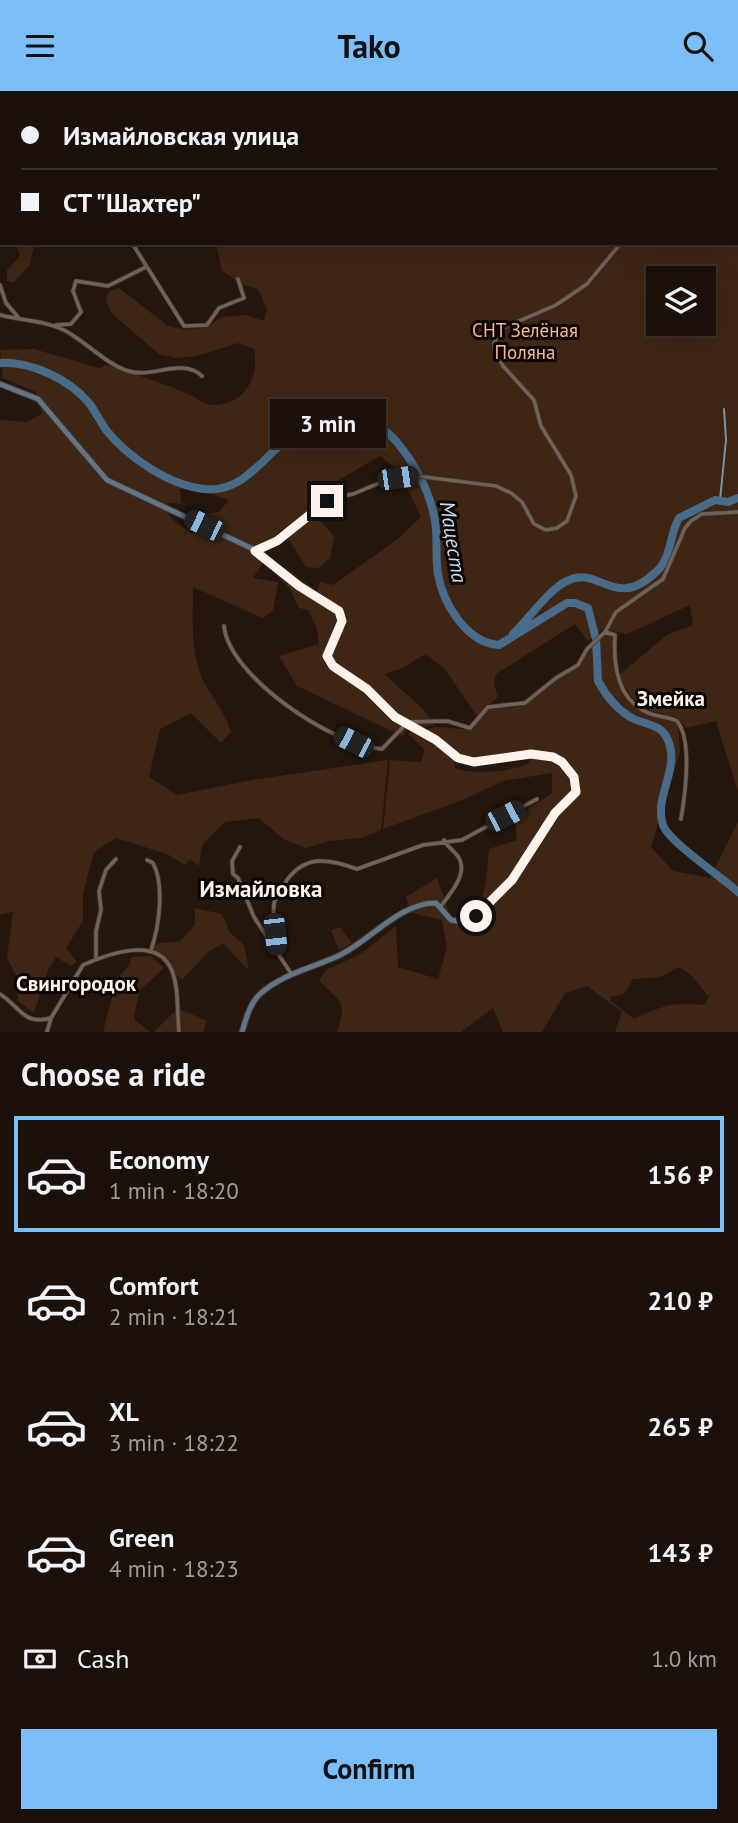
<!DOCTYPE html>
<html lang="en">
<head>
<meta charset="utf-8">
<style>
  body { margin:0; font-family:"PT Sans",sans-serif; background:#291f18; color:#f1f3f6; height:100vh; display:flex; flex-direction:column; font-size:26px; white-space:nowrap }
  * { box-sizing:border-box; margin:0 }
  p { font-size:23px; color:#a09d9c }
  .icon { flex:none; width:38px; height:38px; fill:none; stroke:currentColor; stroke-width:2; stroke-linecap:round; stroke-linejoin:round }
  .map { position:relative; height:941px; overflow:hidden }
  .sheet { display:flex; flex-direction:column; background:#1c110a; flex:1 }
  .sheet>* { flex:none }
  .top-card { position:absolute; left:0px; top:0px; width:738px; height:154px; box-shadow:0 7px 28px #0002,0 0 0 2px #3a312b; display:grid; align-content:center; height:154px; padding:0 21px; background:#1c110a }
  .tools { position:absolute; left:646px; top:175px; display:grid; gap:14px }
  .tools a { display:grid; place-items:center; width:70px; height:70px; border-radius:0px; background:#1c110a; box-shadow:0 7px 28px #0002,0 0 0 2px #3a312b; font-size:35px }
  .end { position:absolute; width:32px; height:32px; margin:-16px; border:9px solid #fdf3ec; background:#111; box-shadow:0 0 0 4px #111 }
  .from { border-radius:50% }
  .bubble { position:absolute; height:49px; border-radius:0px; background:#1c110a; box-shadow:0 7px 28px #0002,0 0 0 2px #3a312b; font-size:23px; font-weight:800; line-height:49px; text-align:center }
  .car { position:absolute; width:21px; height:42px; margin:-21px -10px; border-radius:9px; box-shadow:0 0 5px 2px #0007; background:linear-gradient(#222 24%,#8ab4d8 0 40%,#222 0 76%,#8ab4d8 0 86%,#222 0) }
  .top-card b { display:flex; align-items:center; gap:24px; height:66px; font-size:26px }
  .top-card b+b { border-top:2px solid #3a312b }
  .top-card i { width:18px; height:18px; background:#f1f3f6 }
  ul { padding:0; list-style:none }
  li { display:flex; align-items:center; gap:21px; height:116px; margin:0 14px 10px; padding:0 7px; border:4px solid transparent; border-radius:0px }
  li div { flex:1 }
  li b { display:block; font-size:26px }
  li em { font-style:normal; font-weight:800 }
  li.selected { border-color:#7bbef8 }
  li>.icon { width:63px; height:63px; stroke-width:1.5 }
  h2 { padding:0 21px; font-size:32px; line-height:84px }
  .pay { display:flex; align-items:center; gap:18px; height:77px; padding:0 21px; font-size:26px }
  .pay p { margin-inline-start:auto }
  .action { display:flex; gap:14px; margin-top:auto; padding:14px 21px }
  .action a { flex:1; height:80px; border-radius:0px; background:#7bbef8; color:#111; font-size:28px; font-weight:800; line-height:80px; text-align:center }
  header { display:flex; justify-content:space-between; align-items:center; height:91px; padding:0 21px; background:#7bbef8; color:#111; font-size:32px; font-weight:800 }
  .map>svg:first-child { display:block }
  .green { fill:#3f2614; fill-rule:evenodd }
  .lines { fill:none; stroke-linecap:round; stroke-linejoin:round }
  .stream { stroke:#7e94a7; stroke-width:2 }
  .river { stroke:#476b89; stroke-width:8 }
  .street-casing { stroke:#3e342f; stroke-width:5 }
  .secondary-casing { stroke:#3e342f; stroke-width:7 }
  .street { stroke:#726155; stroke-width:3.5 }
  .secondary { stroke:#617585; stroke-width:5 }
  .route { stroke:#fdf3ec; stroke-width:9 }
  .labels { text-anchor:middle; stroke-width:6; stroke-linejoin:round; paint-order:stroke }
  .park-label { font-size:19px; fill:#fabb8f; stroke:#0a0503 }
  .water-label { font-size:21px; font-style:italic; fill:#c9dff4; stroke:#0a0503 }
  .neighbourhood-label { font-size:21px; font-weight:bold; fill:#fdf3ec; stroke:#0a0503 }
  .quarter-label { font-size:23px; font-weight:bold; fill:#fdf3ec; stroke:#0a0503 }
</style>
</head>
<body>
<header><svg class="icon" aria-label="menu" viewBox="0 0 24 24"><path d="M4 6h16M4 12h16M4 18h16"/></svg>Tako<svg class="icon" aria-label="search" viewBox="0 0 24 24"><circle cx="10" cy="10" r="6"/><path d="M15 15l6 6"/></svg></header>
<div class="map">
<svg width="738" height="941" viewBox="0 0 738 941">
  <rect width="100%" height="100%" fill="#25170d"/>
  <path class="green" d="M 118,0 L 738,0 L 738,700 L 716,630 L 686,637 L 677,626 C 644,620 634,615 619,584 L 667,544 L 693,534 L 690,514 L 627,543 L 603,538 L 588,550 L 575,533 L 496,583 L 494,594 L 498,606 L 477,625 L 444,577 L 425,563 L 403,577 L 384,583 L 422,617 L 435,634 L 406,640 L 402,645 L 297,595 L 279,565 L 319,553 L 317,538 L 308,519 L 299,517 L 290,498 L 271,477 L 275,470 L 317,500 L 320,491 L 333,494 L 398,448 L 421,426 L 399,380 L 380,365 L 308,407 L 310,419 L 334,445 L 330,467 L 319,477 L 306,476 L 283,438 L 266,453 L 265,468 L 253,487 L 278,491 L 273,520 L 262,527 L 193,496 C 193,527 190,560 203,589 C 212,608 224,618 231,641 L 221,652 L 191,622 L 160,638 L 149,686 L 177,704 L 252,689 L 388,669 L 381,739 L 361,747 L 329,750 L 306,757 L 283,748 L 259,727 L 225,731 L 202,754 L 199,775 L 190,768 L 185,774 L 167,763 L 116,747 L 94,761 L 83,802 L 83,830 L 66,857 L 77,871 L 71,875 L 56,866 L 48,879 L 34,922 L 18,910 L 17,886 L 7,867 L 13,821 L 0,824 L 0,329 L 26,331 L 42,323 L 36,301 L 3,287 L 0,259 L 34,258 L 99,277 L 110,274 C 137,285 166,292 192,305 C 198,308 206,314 212,314 C 245,315 260,285 254,258 L 238,252 L 197,265 L 175,267 L 159,263 L 111,222 L 106,209 L 109,200 L 119,197 L 168,235 L 186,239 L 208,236 L 222,226 L 246,224 L 264,230 L 267,218 L 258,198 L 241,193 L 222,180 L 216,152 L 737,152 L 737,2 ZM 658,187 L 704,187 L 704,233 L 658,233 ZM 184,394 L 229,409 L 219,421 L 208,422 L 181,412 L 180,399 ZM 168,412 C 189,412 204,419 220,432 L 221,442 L 163,415 ZM 166,419 L 203,435 L 201,439 L 192,442 L 173,429 Z
    M 16,152 L 45,152 L 34,155 L 30,174 L 13,192 L 7,190 L 7,179 L 20,165 Z
    M 606,543 L 613,544 C 611,601 624,616 678,633 L 680,661 L 651,756 L 673,780 L 710,787 L 738,731 L 738,941 L 615,941 L 622,921 L 587,895 L 565,902 L 542,941 L 503,941 L 493,917 L 461,941 L 337,941 C 348,911 340,910 319,890 L 326,879 L 362,862 L 396,835 L 398,876 L 438,888 L 447,856 L 442,829 L 411,822 L 406,806 L 437,787 L 450,824 L 462,832 C 488,814 486,787 489,758 L 517,749 L 515,727 L 552,702 L 552,682 L 503,690 L 465,708 L 383,738 L 390,669 L 421,671 L 425,659 L 407,642 L 437,636 L 472,639 L 488,617 L 512,617 L 523,613 L 543,594 L 583,569 L 594,551 ZM 454,664 L 474,671 L 531,664 L 529,672 C 514,681 470,684 455,677 ZM 679,876 L 691,884 L 709,906 L 704,914 C 676,910 659,915 634,928 L 610,910 L 610,906 L 624,903 L 633,888 L 660,886 Z
    M 195,817 L 222,823 L 230,842 L 244,854 L 249,880 L 223,852 L 208,861 L 182,889 L 151,859 L 158,852 L 179,851 L 195,834 Z
    M 340,836 L 352,852 L 339,859 L 331,839 Z
    M 151,865 L 164,877 L 139,900 L 134,928 L 150,941 L 103,941 L 111,909 L 118,896 L 113,893 L 130,873 L 131,866 Z
    M 178,917 L 207,930 L 203,941 L 154,941 Z"/>
  <g class="lines">
    <path class="stream" d="M 720,409 L 726,349 L 724,318"/>
    <path class="river" d="M 0,272 C 30,270 69,288 89,312 C 95,320 100,330 106,339 C 128,366 168,394 204,398 C 242,402 261,369 287,348 C 320,322 366,317 396,350 C 415,373 430,400 435,430 C 438,447 435,466 438,483 C 443,513 467,552 499,554 L 567,512 L 575,512 L 588,517 L 596,548 L 598,590 C 606,605 619,621 634,628 C 645,633 660,634 666,645 C 683,676 653,704 663,734 C 668,750 722,786 738,801
      M 513,543 C 528,529 549,498 567,490 C 599,473 614,521 656,481 C 672,467 669,444 679,427 L 715,409 L 728,411 L 738,407"/>
    <g class="street-casing">
      <path id="street" d="M 85,2 L 85,0
        M 737,42 L 738,42
        M 0,85 L 2,84
        M 132,152 L 184,235 L 207,234 L 219,217 L 244,207 L 238,188
        M 0,194 L 6,212 L 18,226
        M 0,224 C 22,230 43,229 64,239 C 85,250 106,273 128,280 C 152,288 182,266 202,285
        M 56,234 L 71,233 L 81,221 L 73,200 L 76,190 L 108,195 L 146,176
        M 255,460 L 277,450 L 332,407 L 353,403 L 389,388 L 417,385 L 496,395 L 511,402 L 522,411 L 534,433 L 546,439 L 557,437 L 567,430 L 576,405 L 571,384 L 541,335 L 534,309 L 503,275 L 495,260 L 494,252 L 503,237 L 556,214 L 587,193 L 621,152
        M 224,535 C 229,586 334,655 382,658 L 406,633
        M 605,541 L 615,544 C 613,574 617,611 651,623 C 660,626 669,626 677,630 C 693,650 685,704 681,728
        M 405,631 L 447,630 L 470,637 L 488,616 L 525,612 L 556,587 L 578,574 L 587,558 L 605,541 L 616,521 L 663,488 L 685,437 L 691,430 L 702,423 L 738,421
        M 240,756 L 232,770 L 233,783 L 238,787 L 254,826 L 292,884
        M 147,769 L 153,772 C 165,794 159,836 151,859
        M 441,815 C 450,803 468,783 459,767 C 456,761 447,756 444,749
        M 277,858 C 276,844 272,828 274,813 C 276,803 282,797 287,789 C 306,763 330,768 357,778 L 423,754 L 462,749 L 537,708
        M 96,868 L 96,840 L 101,819 L 99,800 L 106,779 L 116,768
        M 0,903 C 20,916 24,935 51,927
        M 47,941 L 51,927 L 83,874 C 108,863 158,844 172,880 C 179,897 177,923 179,941"/>
    </g>
    <g class="secondary-casing">
      <path id="secondary" d="M 0,293 L 38,308 L 107,389 L 251,457 L 299,495 L 339,520 L 342,530 L 328,568 L 336,578 L 367,598 L 395,626 L 436,649 L 459,667 L 474,671 L 531,663 L 553,666 L 562,671 L 574,686 L 576,700 L 555,722 L 512,789 L 468,832 L 451,829 L 436,812 C 399,812 370,850 338,865 C 312,877 282,883 260,903 C 250,912 246,928 242,941"/>
    </g>
    <use href="#street" class="street"/>
    <use href="#secondary" class="secondary"/>
  </g>
  <g class="lines">
    <path class="route" d="M 327,410 L 277,450 L 255,460 L 299,495 L 339,520 L 342,530 L 327,565 L 333,575 L 367,598 L 395,626 L 436,649 L 458,667 L 474,671 L 531,663 L 553,666 L 562,671 L 574,686 L 576,701 L 555,722 L 512,789 L 476,825"/>
  </g>
  <g class="labels">
    <g class="park-label">
      <text x="525" y="246">СНТ Зелёная<tspan x="525" dy="22">Поляна</tspan></text>
    </g>
    <g class="water-label">
      <text transform="translate(453 451) rotate(81)" y="7">Мацеста</text>
    </g>
    <g class="neighbourhood-label">
      <text x="671" y="615">Змейка</text>
      <text x="76" y="900">Свингородок</text>
    </g>
    <g class="quarter-label">
      <text x="261" y="806">Измайловка</text>
    </g>
  </g>
</svg>
<div class="tools">
<a><svg class="icon" aria-label="layers" viewBox="0 0 24 24"><path d="M12 4l9 5-9 5-9-5zM3 14l9 5 9-5"/></svg></a>
</div>
<i class="end from" style="left:476px;top:825px"></i>
<i class="end" style="left:327px;top:410px"></i>
<div class="bubble" style="left:270px;top:308px;width:116px">3 min</div>
<i class="car" style="left:398px;top:387px;rotate:82deg"></i>
<i class="car" style="left:204px;top:434px;rotate:296deg"></i>
<i class="car" style="left:353px;top:651px;rotate:297deg"></i>
<i class="car" style="left:505px;top:725px;rotate:63deg"></i>
<i class="car" style="left:275px;top:843px;rotate:174deg"></i>
<div class="top-card">
<b><i class="from"></i>Измайловская улица</b>
<b><i></i>СТ &quot;Шахтер&quot;</b>
</div>
</div>
<section class="sheet">
<h2>Choose a ride</h2>
<ul>
<li class="selected"><svg class="icon" aria-label="car" viewBox="0 0 24 24"><path d="M5 17H2v-5l4-1 3-4h7l3 4 3 1v5h-3M9 17h6M6 11h13"/><circle cx="7" cy="17" r="2"/><circle cx="17" cy="17" r="2"/></svg><div><b>Economy</b><p>1 min · 18:20</p></div><em>156 ₽</em></li>
<li><svg class="icon" aria-label="car" viewBox="0 0 24 24"><path d="M5 17H2v-5l4-1 3-4h7l3 4 3 1v5h-3M9 17h6M6 11h13"/><circle cx="7" cy="17" r="2"/><circle cx="17" cy="17" r="2"/></svg><div><b>Comfort</b><p>2 min · 18:21</p></div><em>210 ₽</em></li>
<li><svg class="icon" aria-label="car" viewBox="0 0 24 24"><path d="M5 17H2v-5l4-1 3-4h7l3 4 3 1v5h-3M9 17h6M6 11h13"/><circle cx="7" cy="17" r="2"/><circle cx="17" cy="17" r="2"/></svg><div><b>XL</b><p>3 min · 18:22</p></div><em>265 ₽</em></li>
<li><svg class="icon" aria-label="car" viewBox="0 0 24 24"><path d="M5 17H2v-5l4-1 3-4h7l3 4 3 1v5h-3M9 17h6M6 11h13"/><circle cx="7" cy="17" r="2"/><circle cx="17" cy="17" r="2"/></svg><div><b>Green</b><p>4 min · 18:23</p></div><em>143 ₽</em></li>
</ul>
<div class="pay"><svg class="icon" aria-label="cash" viewBox="0 0 24 24"><path d="M3 7h18v10H3z"/><circle cx="12" cy="12" r="2"/></svg>Cash<p>1.0 km</p></div>
<div class="action"><a>Confirm</a></div>
</section>
</body>
</html>
